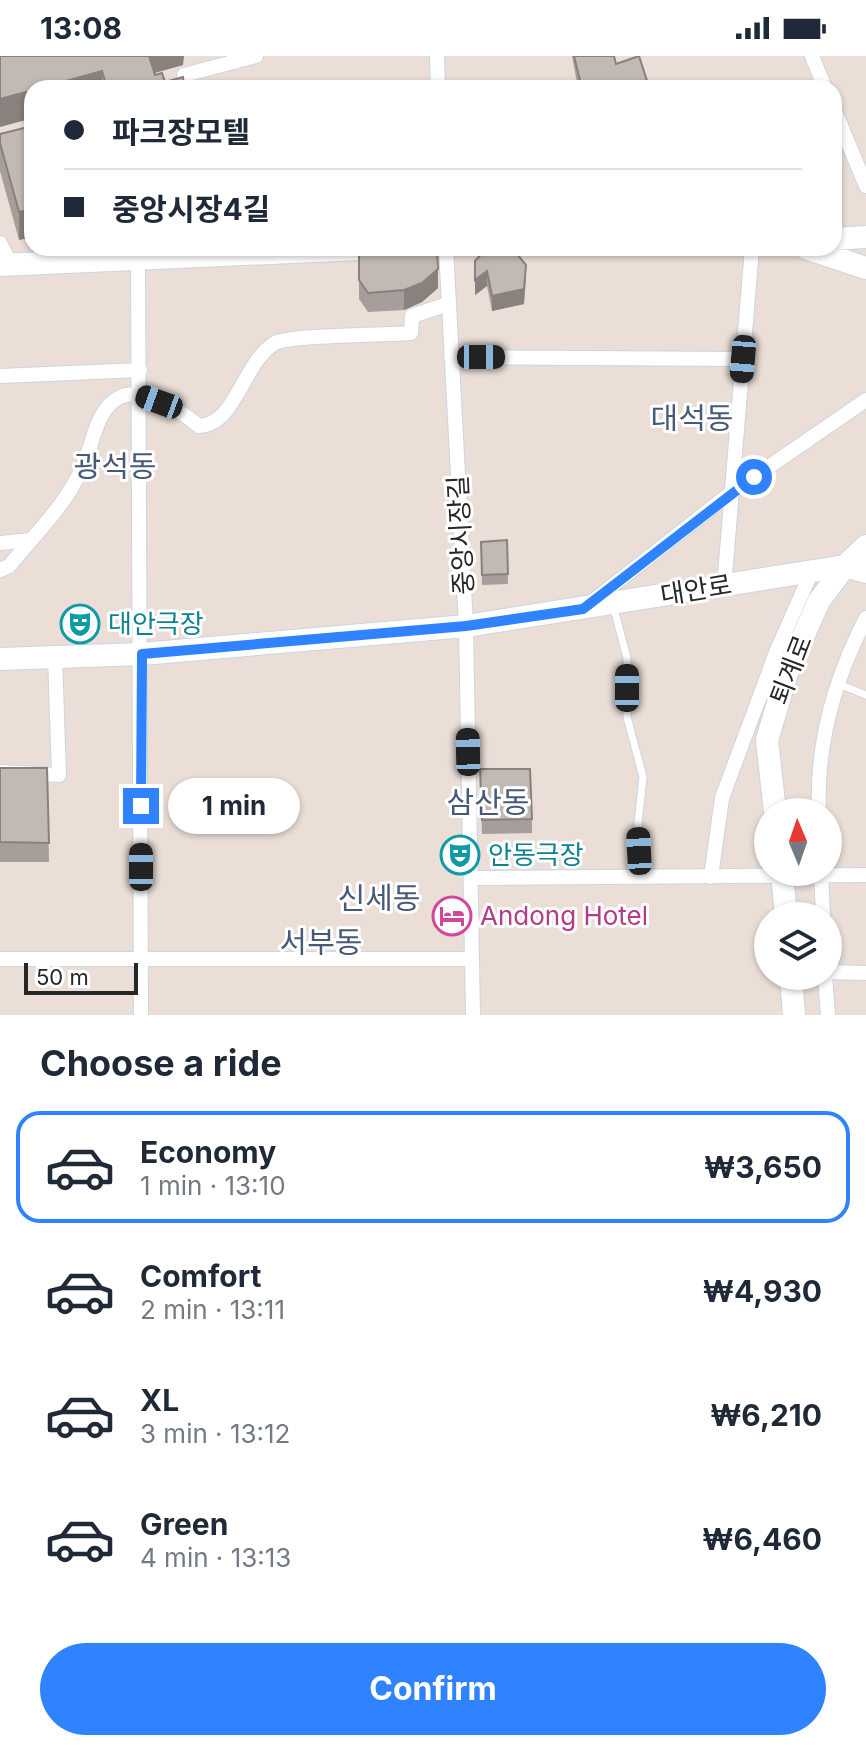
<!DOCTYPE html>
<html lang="en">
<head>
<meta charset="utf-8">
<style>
  body { margin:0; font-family:Inter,"Noto Sans KR",sans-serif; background:#f6f6f7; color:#1f2937; height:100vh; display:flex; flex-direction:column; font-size:30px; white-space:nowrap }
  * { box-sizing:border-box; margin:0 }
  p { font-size:26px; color:#747a83 }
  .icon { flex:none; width:44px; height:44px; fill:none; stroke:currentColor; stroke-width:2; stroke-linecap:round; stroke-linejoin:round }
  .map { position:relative; height:959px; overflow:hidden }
  .details { display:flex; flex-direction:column; background:#fff; flex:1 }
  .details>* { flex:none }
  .guide { position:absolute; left:24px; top:24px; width:818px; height:176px; border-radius:24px; box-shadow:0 2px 6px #0004; display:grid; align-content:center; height:176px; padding:0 40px; background:#fff }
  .needle { width:52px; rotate:358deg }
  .controls { position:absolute; left:754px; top:742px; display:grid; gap:16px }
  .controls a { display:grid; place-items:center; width:88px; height:88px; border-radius:50%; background:#fff; box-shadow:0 2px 6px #0004; font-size:40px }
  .scale { position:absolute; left:24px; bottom:20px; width:114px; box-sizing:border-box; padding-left:8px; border:4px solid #272727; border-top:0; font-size:22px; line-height:28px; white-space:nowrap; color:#272727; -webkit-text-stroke:6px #fff; paint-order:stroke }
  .end { position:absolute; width:36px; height:36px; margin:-18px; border:10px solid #2f83ff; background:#fff; box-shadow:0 0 0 4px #fff }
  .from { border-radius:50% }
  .bubble { position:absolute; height:56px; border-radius:28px; background:#fff; box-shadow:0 2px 6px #0004; font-size:26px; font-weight:700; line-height:56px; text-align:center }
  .car { position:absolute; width:24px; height:48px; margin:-24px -12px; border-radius:10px; box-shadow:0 0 6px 2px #0007; background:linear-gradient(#222 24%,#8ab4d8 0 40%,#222 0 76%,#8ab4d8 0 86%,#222 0) }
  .guide b { display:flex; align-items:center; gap:28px; height:76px; font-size:30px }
  .guide b+b { border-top:2px solid #e0e1e3 }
  .guide i { width:20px; height:20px; background:#1f2937 }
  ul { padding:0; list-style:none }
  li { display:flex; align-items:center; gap:24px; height:112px; margin:0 16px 12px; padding:0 24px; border:4px solid transparent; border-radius:24px }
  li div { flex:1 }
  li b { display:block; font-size:30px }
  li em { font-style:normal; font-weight:700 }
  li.current { border-color:#2f83ff }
  li>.icon { width:72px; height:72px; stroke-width:1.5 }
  h2 { padding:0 40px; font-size:36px; line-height:96px }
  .button { display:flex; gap:16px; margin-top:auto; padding:16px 40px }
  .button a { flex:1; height:92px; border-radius:48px; background:#2f83ff; color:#fff; font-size:32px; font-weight:700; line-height:92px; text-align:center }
  .status { display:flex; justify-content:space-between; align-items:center; height:56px; padding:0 40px; background:#fff; direction:ltr }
  .status svg { height:22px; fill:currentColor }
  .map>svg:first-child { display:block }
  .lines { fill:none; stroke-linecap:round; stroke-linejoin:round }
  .lane-casing { stroke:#ccd5e1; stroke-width:9 }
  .street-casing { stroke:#ccd5e1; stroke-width:16 }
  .secondary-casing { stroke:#ccd5e1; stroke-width:24 }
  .lane { stroke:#fff; stroke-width:7 }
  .street { stroke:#fff; stroke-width:14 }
  .secondary { stroke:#fff; stroke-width:22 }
  .wall { fill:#a79e9b }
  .shaded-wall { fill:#88817e }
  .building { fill:#c2b8b4; stroke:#88817e; stroke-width:2 }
  .route { stroke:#2f83ff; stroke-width:10 }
  .labels { text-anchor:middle; stroke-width:6; stroke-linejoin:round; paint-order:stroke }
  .street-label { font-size:26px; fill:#272727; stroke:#fff }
  .culture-label { font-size:26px; fill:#0d838f; stroke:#fff; text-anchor:start }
  .hotel-label { font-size:26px; fill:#b23c85; stroke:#fff; text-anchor:start }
  .quarter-label { font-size:30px; fill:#465a78; stroke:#fff }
</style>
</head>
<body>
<div class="status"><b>13:08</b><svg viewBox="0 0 49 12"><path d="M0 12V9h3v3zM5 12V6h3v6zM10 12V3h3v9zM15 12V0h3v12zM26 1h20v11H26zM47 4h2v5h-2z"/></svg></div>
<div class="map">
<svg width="866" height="959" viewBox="0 0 866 959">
  <rect width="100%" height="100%" fill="#eaded7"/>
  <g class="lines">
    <g class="lane-casing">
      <path id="lane" d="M 613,549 L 627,602 L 627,661 L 643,721 L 638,767 L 641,820
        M 839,628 L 866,639"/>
    </g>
    <g class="street-casing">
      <path id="street" d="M 437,0 L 438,32
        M 812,0 L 825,32
        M 186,32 L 184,19 L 256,0
        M 834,53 L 866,130
        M 0,187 L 11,209
        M 446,192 L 466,570 L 473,959
        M 138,202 L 141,959
        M 451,301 L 743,303
        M 0,320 L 140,314
        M 0,487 L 31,484
        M 0,514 L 9,510 C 35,478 67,448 83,410 C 93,389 96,352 120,341 C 145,330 182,356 199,370 C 236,369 243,306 275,287 C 289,279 387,279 411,277 L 412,260 L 448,248
        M 724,531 L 752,192
        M 589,548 L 732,436 L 866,344
        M 0,716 L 59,719 L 55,601
        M 819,756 C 816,689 835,622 866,562
        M 821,816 L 823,860
        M 711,821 L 722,742 L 777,594 L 812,515
        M 471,822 L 866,819
        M 0,903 L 472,903
        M 828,916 L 866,917
        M 825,920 L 828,959"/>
    </g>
    <g class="secondary-casing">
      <path id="secondary" d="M 834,183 L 866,181
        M 806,192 L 866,212
        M 0,209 L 381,192
        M 0,603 L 142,598 L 466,570 L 845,510 L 866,516
        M 775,756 L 767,684 L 787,617 L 819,545 L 845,510 L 866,490
        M 782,816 L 786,860
        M 791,920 L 794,959"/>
    </g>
    <use href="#lane" class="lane"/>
    <use href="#street" class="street"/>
    <use href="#secondary" class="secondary"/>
  </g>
  <path class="wall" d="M 0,0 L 183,9 L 154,17 L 155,19 L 165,26 L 184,32 L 32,32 L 32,181 L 19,184 L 0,115 L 0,78 L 28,71 Z
    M 572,0 L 614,0 L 616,8 L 648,32 L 578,32 Z
    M 359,192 L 438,232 L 422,246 L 404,254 L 368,256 L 359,243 Z
    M 475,205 L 526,223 L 524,248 L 492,255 L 487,230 L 475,239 Z
    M 507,484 L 508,528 L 482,529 L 481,486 Z
    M 0,712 L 47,712 L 49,806 L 0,806 Z
    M 480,713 L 532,763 L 532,777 L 482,778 Z"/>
  <path class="shaded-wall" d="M 147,0 L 184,0 L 183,9 L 147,19 Z
    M 102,15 L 102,32 L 41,32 Z
    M 592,25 L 592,32 L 581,32 L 581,28 Z
    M 26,36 L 26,64 L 0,71 L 0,43 Z
    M 32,153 L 32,181 L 19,184 L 19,156 Z
    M 526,209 L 524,248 L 492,255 L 492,240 Z
    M 438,213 L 438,232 L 422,246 L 404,254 L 404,234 Z
    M 487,215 L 487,230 L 475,239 L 475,224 Z"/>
  <path class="building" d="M 0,0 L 149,0 L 155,19 L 162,17 L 165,26 L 183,21 L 184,32 L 107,32 L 102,15 L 41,32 L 32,32 L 32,57 L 26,36 L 0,43 Z
    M 574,0 L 614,0 L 616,8 L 639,0 L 648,28 L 637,32 L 594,32 L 592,25 L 581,28 Z
    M 32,70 L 32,153 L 19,156 L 0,87 L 0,78 Z
    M 359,192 L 437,192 L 438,213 L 422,227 L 404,234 L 368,237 L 359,224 Z
    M 487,192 L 512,192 L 526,209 L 524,233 L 492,240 L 487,215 L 475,224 L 475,205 Z
    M 507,484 L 508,518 L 482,519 L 481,486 Z
    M 0,712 L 47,712 L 49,787 L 0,786 Z
    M 480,713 L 530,713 L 532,763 L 482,764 Z"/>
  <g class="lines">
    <path class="route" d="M 141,750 L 142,598 L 466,570 L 583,553 L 754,421"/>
  </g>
  <defs>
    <g id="theatre-ring" transform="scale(2)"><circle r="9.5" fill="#fff" stroke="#0f9aa8" stroke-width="1.5"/><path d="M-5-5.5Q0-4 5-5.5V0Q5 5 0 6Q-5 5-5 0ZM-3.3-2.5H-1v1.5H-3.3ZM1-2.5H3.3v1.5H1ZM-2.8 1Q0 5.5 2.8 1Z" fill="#0f9aa8"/></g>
    <g id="hotel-ring" transform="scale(2)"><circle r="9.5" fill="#fff" stroke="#d1479c" stroke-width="1.5"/><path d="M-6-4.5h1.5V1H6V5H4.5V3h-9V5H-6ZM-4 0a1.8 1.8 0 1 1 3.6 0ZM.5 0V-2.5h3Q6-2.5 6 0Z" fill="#d1479c"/></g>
  </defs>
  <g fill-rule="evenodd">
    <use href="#theatre-ring" x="80" y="568"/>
    <use href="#theatre-ring" x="460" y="799"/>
    <use href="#hotel-ring" x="452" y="860"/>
  </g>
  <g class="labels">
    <g class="street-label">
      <text transform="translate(461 479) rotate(-93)" y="9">중앙시장길</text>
      <text transform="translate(696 534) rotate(-9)" y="9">대안로</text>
      <text transform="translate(791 614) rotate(-69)" y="9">퇴계로</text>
    </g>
    <g class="culture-label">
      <text x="108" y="577">대안극장</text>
      <text x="488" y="808">안동극장</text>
    </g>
    <g class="hotel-label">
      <text x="480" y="869">Andong Hotel</text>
    </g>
    <g class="quarter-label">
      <text x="692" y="373">대석동</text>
      <text x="115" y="421">광석동</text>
      <text x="488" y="757">삼산동</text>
      <text x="379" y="853">신세동</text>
      <text x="321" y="897">서부동</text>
    </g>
  </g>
</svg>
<div class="controls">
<a><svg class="needle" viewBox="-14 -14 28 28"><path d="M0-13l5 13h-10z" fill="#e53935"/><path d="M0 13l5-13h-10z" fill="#747a83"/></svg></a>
<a><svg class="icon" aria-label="layers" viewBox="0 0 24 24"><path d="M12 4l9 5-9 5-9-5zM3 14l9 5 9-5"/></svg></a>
</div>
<div class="scale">50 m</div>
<i class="end from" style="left:754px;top:421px"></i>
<i class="end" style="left:141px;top:750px"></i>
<div class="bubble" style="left:168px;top:722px;width:132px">1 min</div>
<i class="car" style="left:481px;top:301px;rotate:90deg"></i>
<i class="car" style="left:743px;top:303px;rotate:185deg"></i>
<i class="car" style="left:159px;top:346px;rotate:290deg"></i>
<i class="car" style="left:627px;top:632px;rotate:0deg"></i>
<i class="car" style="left:468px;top:696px;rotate:359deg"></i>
<i class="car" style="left:639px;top:795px;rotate:357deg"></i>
<i class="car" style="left:141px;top:811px;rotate:0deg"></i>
<div class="guide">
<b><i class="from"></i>파크장모텔</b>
<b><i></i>중앙시장4길</b>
</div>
</div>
<section class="details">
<h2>Choose a ride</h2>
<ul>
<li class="current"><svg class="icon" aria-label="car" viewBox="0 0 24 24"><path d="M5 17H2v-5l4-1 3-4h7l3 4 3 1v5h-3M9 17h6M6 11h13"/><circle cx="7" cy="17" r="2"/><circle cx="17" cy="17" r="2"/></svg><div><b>Economy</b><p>1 min · 13:10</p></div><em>₩3,650</em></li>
<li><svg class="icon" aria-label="car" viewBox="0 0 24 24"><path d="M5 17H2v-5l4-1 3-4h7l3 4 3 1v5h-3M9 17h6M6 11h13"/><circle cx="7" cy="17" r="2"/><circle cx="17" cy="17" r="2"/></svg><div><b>Comfort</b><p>2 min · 13:11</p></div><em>₩4,930</em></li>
<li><svg class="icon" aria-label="car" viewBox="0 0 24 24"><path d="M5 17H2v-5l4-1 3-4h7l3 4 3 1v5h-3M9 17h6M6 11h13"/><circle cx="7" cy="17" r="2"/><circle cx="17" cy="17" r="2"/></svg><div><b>XL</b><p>3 min · 13:12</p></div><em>₩6,210</em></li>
<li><svg class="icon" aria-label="car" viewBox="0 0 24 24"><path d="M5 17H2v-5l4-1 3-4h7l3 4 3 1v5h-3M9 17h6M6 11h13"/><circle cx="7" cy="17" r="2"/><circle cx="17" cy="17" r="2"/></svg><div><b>Green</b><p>4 min · 13:13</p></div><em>₩6,460</em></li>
</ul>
<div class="button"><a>Confirm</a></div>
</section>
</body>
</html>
